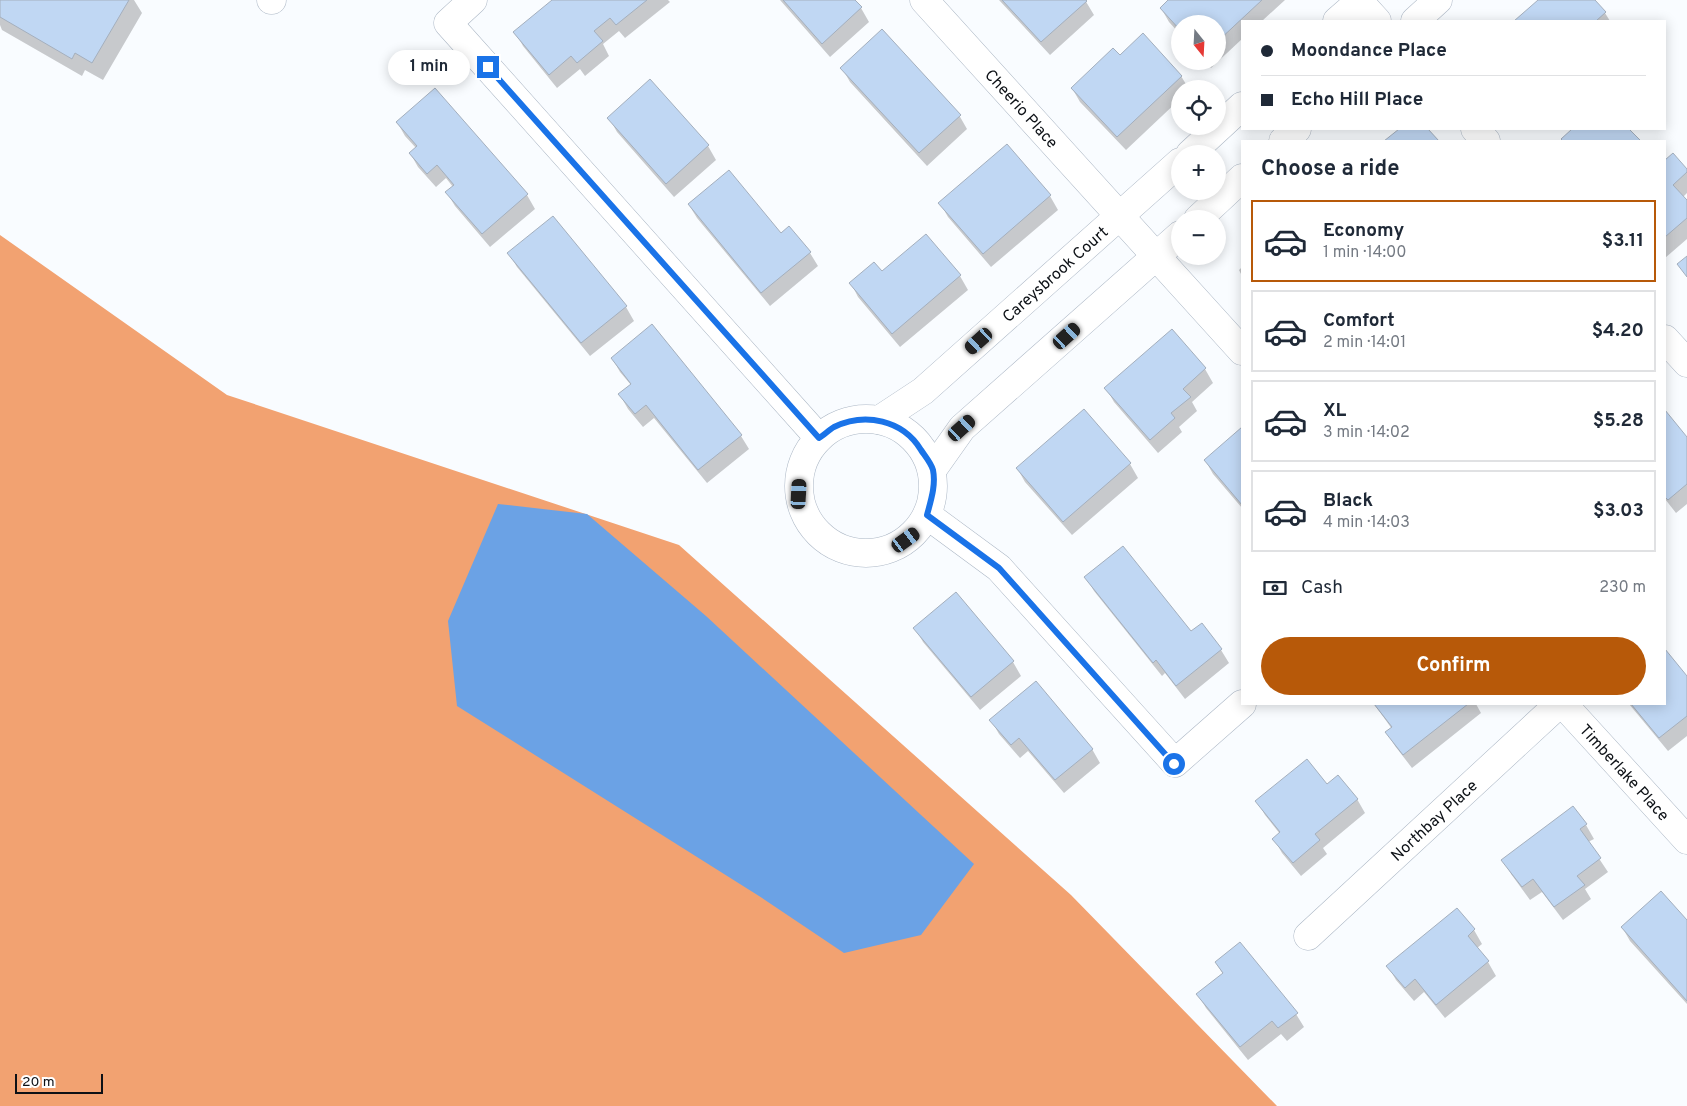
<!DOCTYPE html>
<html lang="en">
<head>
<meta charset="utf-8">
<style>
  body { margin:0; font-family:Overpass,sans-serif; background:#f6f6f7; color:#1f2937; height:100vh; display:flex; flex-direction:column; font-size:19px; white-space:nowrap }
  * { box-sizing:border-box; margin:0 }
  p { font-size:16px; color:#747a83 }
  .icon { flex:none; width:28px; height:28px; fill:none; stroke:currentColor; stroke-width:2; stroke-linecap:round; stroke-linejoin:round }
  .map { position:relative; flex:1; overflow:hidden }
  .panel { position:absolute; left:1241px; top:140px; width:425px; height:565px; display:flex; flex-direction:column; background:#fff; border-radius:0px; box-shadow:0 2px 12px #0003 }
  .panel>* { flex:none }
  .hud { position:absolute; left:1241px; top:20px; width:425px; height:110px; border-radius:0px; box-shadow:0 2px 12px #0003; display:grid; align-content:center; height:110px; padding:0 20px; background:#fff }
  .needle { width:32px; rotate:162deg }
  .controls { position:absolute; left:1171px; top:15px; display:grid; gap:10px }
  .controls a { display:grid; place-items:center; width:55px; height:55px; border-radius:50%; background:#fff; box-shadow:0 2px 12px #0003; font-size:25px }
  .scale { position:absolute; left:15px; bottom:12px; width:88px; box-sizing:border-box; padding-left:5px; border:2px solid #0d1116; border-top:0; font-size:14px; line-height:18px; white-space:nowrap; color:#0d1116; -webkit-text-stroke:4px #fff; paint-order:stroke }
  .end { position:absolute; width:22px; height:22px; margin:-11px; border:6px solid #1a73e8; background:#fff; box-shadow:0 0 0 2px #fff }
  .from { border-radius:50% }
  .bubble { position:absolute; height:35px; border-radius:18px; background:#fff; box-shadow:0 2px 12px #0003; font-size:16px; font-weight:700; line-height:35px; text-align:center }
  .car { position:absolute; width:15px; height:30px; margin:-15px -8px; border-radius:6px; box-shadow:0 0 4px 1px #0007; background:linear-gradient(#222 24%,#8ab4d8 0 40%,#222 0 76%,#8ab4d8 0 86%,#222 0) }
  .hud b { display:flex; align-items:center; gap:18px; height:48px; font-size:19px }
  .hud b+b { border-top:1px solid #e0e1e3 }
  .hud i { width:12px; height:12px; background:#1f2937 }
  ul { padding:0; list-style:none }
  li { display:flex; align-items:center; gap:15px; height:82px; margin:0 10px 8px; padding:0 10px; border:2px solid #e0e1e3; border-radius:0px }
  li div { flex:1 }
  li b { display:block; font-size:19px }
  li em { font-style:normal; font-weight:700 }
  li.selected { border-color:#b75909 }
  li>.icon { width:45px; height:45px; stroke-width:1.5 }
  h2 { padding:0 20px; font-size:22px; line-height:60px }
  .pay { display:flex; align-items:center; gap:12px; height:55px; padding:0 20px; font-size:19px }
  .pay p { margin-inline-start:auto }
  .button { display:flex; gap:10px; margin-top:auto; padding:10px 20px }
  .button a { flex:1; height:58px; border-radius:30px; background:#b75909; color:#fff; font-size:20px; font-weight:700; line-height:58px; text-align:center }
  .map>svg:first-child { display:block }
  .forest { fill:#f2a271 }
  .water { fill:#6ba2e5 }
  .shadow { fill:#0003 }
  .building { fill:#c0d7f3; stroke:#a4afbd }
  .lines { fill:none; stroke-linecap:round; stroke-linejoin:round }
  .street-casing { stroke:#acb7c5; stroke-width:29 }
  .street { stroke:#fff; stroke-width:28 }
  .route { stroke:#1a73e8; stroke-width:6 }
  .labels { text-anchor:middle; stroke-width:4.5; stroke-linejoin:round; paint-order:stroke }
  .street-label { font-size:16px; fill:#0d1116; stroke:#fff }
</style>
</head>
<body>
<div class="map">
<svg width="1687" height="1106" viewBox="0 0 1687 1106">
  <rect width="100%" height="100%" fill="#f9fcff"/>
  <path class="forest" d="M 0,235 L 227,395 L 679,545 L 1071,895 L 1277,1106 L 0,1106 Z"/>
  <path class="water" d="M 498,504 L 587,514 L 706,616 L 974,864 L 921,935 L 844,953 L 759,896 L 457,706 L 448,621 Z"/>
  <path class="shadow" d="M 0,0 L 134,0 L 142,13 L 103,80 L 85,70 L 82,76 L 2,30 L 0,25 Z
    M 554,0 L 668,0 L 670,2 L 625,38 L 619,31 L 603,44 L 609,56 L 585,76 L 580,69 L 557,88 L 523,46 L 515,32 Z
    M 780,0 L 854,0 L 861,8 L 869,22 L 830,57 Z
    M 999,0 L 1085,0 L 1094,15 L 1050,55 Z
    M 1170,0 L 1285,0 L 1262,21 L 1242,21 L 1242,39 L 1211,68 L 1205,61 L 1218,61 L 1218,24 L 1180,24 L 1180,34 L 1169,22 L 1161,8 Z
    M 1540,0 L 1594,0 L 1605,13 L 1610,21 L 1516,21 Z
    M 1120,57 L 1181,76 L 1189,89 L 1180,89 L 1180,99 L 1126,150 L 1080,102 L 1072,88 Z
    M 842,68 L 959,115 L 967,129 L 927,166 L 850,82 Z
    M 650,81 L 708,146 L 716,160 L 674,197 L 617,132 L 609,118 Z
    M 397,122 L 527,195 L 535,209 L 490,247 L 455,206 L 447,193 L 453,187 L 446,178 L 436,187 L 418,167 L 410,153 L 416,148 L 405,136 Z
    M 1401,129 L 1426,129 L 1437,141 L 1386,141 Z
    M 1574,129 L 1628,129 L 1639,141 L 1564,141 L 1562,139 Z
    M 1665,162 L 1687,171 L 1687,193 L 1683,197 L 1687,202 L 1687,239 L 1665,258 Z
    M 1050,196 L 1058,210 L 991,267 L 948,217 L 940,203 Z
    M 689,205 L 810,253 L 818,266 L 770,306 L 697,218 Z
    M 926,236 L 960,276 L 968,290 L 900,347 L 858,297 L 851,283 L 882,272 Z
    M 509,254 L 626,307 L 634,321 L 590,356 L 517,267 Z
    M 1242,267 L 1242,276 L 1239,270 Z
    M 1172,330 L 1205,369 L 1213,383 L 1192,402 L 1197,411 L 1179,427 L 1182,432 L 1158,453 L 1114,402 L 1106,388 Z
    M 612,358 L 741,436 L 749,449 L 707,483 L 654,418 L 643,427 L 628,409 L 620,395 L 631,385 L 620,372 Z
    M 1084,411 L 1130,464 L 1138,478 L 1072,535 L 1025,482 L 1017,468 Z
    M 1665,412 L 1687,439 L 1687,504 L 1676,513 L 1665,499 Z
    M 1242,429 L 1242,508 L 1213,474 L 1205,460 Z
    M 1086,577 L 1191,633 L 1201,624 L 1221,650 L 1229,663 L 1185,699 L 1165,673 L 1162,676 L 1094,591 Z
    M 956,594 L 1013,662 L 1021,676 L 980,710 L 923,642 L 915,628 Z
    M 1665,651 L 1687,678 L 1687,736 L 1668,751 L 1629,704 L 1665,704 Z
    M 1374,704 L 1476,704 L 1481,713 L 1412,768 L 1395,746 L 1387,733 L 1392,729 Z
    M 991,720 L 1092,749 L 1100,763 L 1064,793 L 1028,751 L 1020,758 L 999,734 Z
    M 1327,785 L 1357,799 L 1365,813 L 1323,848 L 1327,854 L 1301,876 L 1282,853 L 1274,839 L 1280,834 L 1265,815 L 1257,801 Z
    M 1586,825 L 1594,839 L 1588,842 L 1608,872 L 1585,889 L 1591,899 L 1563,920 L 1542,892 L 1530,900 L 1511,874 L 1503,860 Z
    M 1457,909 L 1474,930 L 1482,944 L 1477,948 L 1488,962 L 1496,976 L 1445,1018 L 1424,992 L 1414,1001 L 1396,980 L 1388,966 Z
    M 1687,922 L 1687,1004 L 1630,941 L 1622,927 Z
    M 1216,963 L 1296,1014 L 1304,1027 L 1287,1041 L 1281,1034 L 1248,1060 L 1206,1008 L 1198,995 L 1223,974 Z"/>
  <path class="building" d="M 0,0 L 129,0 L 92,63 L 75,53 L 72,59 L 0,17 Z
    M 552,0 L 647,0 L 616,25 L 610,18 L 594,31 L 603,41 L 577,63 L 571,56 L 549,75 L 513,32 Z
    M 783,0 L 855,0 L 862,7 L 822,44 Z
    M 1002,0 L 1086,0 L 1087,1 L 1041,42 Z
    M 1168,0 L 1262,0 L 1218,41 L 1218,24 L 1180,24 L 1180,30 L 1160,8 Z
    M 1538,0 L 1595,0 L 1606,12 L 1596,21 L 1514,21 Z
    M 882,29 L 961,115 L 919,153 L 840,68 Z
    M 1143,33 L 1182,76 L 1117,137 L 1071,88 L 1113,48 L 1120,55 Z
    M 650,79 L 709,145 L 666,184 L 607,118 Z
    M 435,88 L 528,194 L 482,234 L 445,192 L 454,185 L 437,165 L 427,174 L 409,153 L 417,146 L 396,122 Z
    M 1399,129 L 1428,129 L 1439,141 L 1384,141 Z
    M 1572,129 L 1629,129 L 1641,141 L 1563,141 L 1561,139 Z
    M 1007,144 L 1051,195 L 983,254 L 938,203 Z
    M 1673,153 L 1687,169 L 1687,172 L 1673,185 L 1687,200 L 1687,218 L 1665,237 L 1665,160 Z
    M 729,170 L 781,233 L 789,226 L 811,252 L 761,293 L 688,204 Z
    M 553,216 L 627,306 L 581,343 L 507,253 Z
    M 926,234 L 961,275 L 892,334 L 849,283 L 874,262 L 882,271 Z
    M 1687,256 L 1687,277 L 1677,264 Z
    M 652,324 L 742,435 L 698,470 L 646,405 L 635,414 L 618,394 L 631,384 L 611,358 Z
    M 1172,329 L 1206,368 L 1183,389 L 1191,397 L 1171,413 L 1175,418 L 1150,440 L 1104,388 Z
    M 1084,409 L 1131,463 L 1063,522 L 1016,468 Z
    M 1665,410 L 1687,437 L 1687,484 L 1668,500 L 1665,497 Z
    M 1242,427 L 1242,505 L 1204,460 Z
    M 1123,546 L 1191,631 L 1202,623 L 1222,649 L 1176,686 L 1156,660 L 1153,663 L 1084,577 Z
    M 956,592 L 1014,661 L 971,697 L 913,628 Z
    M 1665,649 L 1687,676 L 1687,716 L 1659,738 L 1631,704 L 1665,704 Z
    M 1036,681 L 1093,749 L 1055,780 L 1019,738 L 1011,745 L 989,720 Z
    M 1374,704 L 1468,704 L 1403,755 L 1385,732 L 1392,727 Z
    M 1307,759 L 1327,784 L 1338,775 L 1358,799 L 1315,834 L 1320,840 L 1293,863 L 1272,839 L 1280,832 L 1255,801 Z
    M 1573,806 L 1587,824 L 1580,829 L 1601,858 L 1577,876 L 1585,885 L 1554,907 L 1533,879 L 1522,887 L 1501,860 Z
    M 1661,891 L 1687,920 L 1687,1001 L 1621,927 Z
    M 1457,908 L 1475,929 L 1468,936 L 1489,961 L 1436,1005 L 1415,979 L 1405,988 L 1386,966 Z
    M 1240,942 L 1298,1013 L 1278,1028 L 1272,1021 L 1240,1047 L 1196,994 L 1223,973 L 1215,962 Z"/>
  <g class="lines">
    <g class="street-casing">
      <g id="street">
        <path d="M 271,0 L 272,0"/>
        <path d="M 473,0 L 448,23 L 819,438"/>
        <path id="s1" d="M 924,0 L 1242,351"/>
        <path d="M 1358,0 L 1377,21"/>
        <path d="M 1337,21 L 1361,0"/>
        <path d="M 1415,21 L 1438,0"/>
        <path d="M 1475,129 L 1486,141"/>
        <path d="M 1283,141 L 1297,129"/>
        <path d="M 1190,154 L 1242,106"/>
        <path d="M 1198,219 L 1242,178"/>
        <path d="M 1665,339 L 1687,363"/>
        <circle cx="866" cy="486" r="67"/>
        <path id="s2" d="M 879,420 L 923,391 L 1180,162"/>
        <path d="M 933,469 L 962,428 L 1180,235"/>
        <path d="M 927,515 L 999,568 L 1175,763 L 1242,704"/>
        <path id="s3" d="M 1563,704 L 1687,840"/>
        <path id="s4" d="M 1308,936 L 1559,704"/>
      </g>
    </g>
    <use href="#street" class="street"/>
  </g>
  <g class="lines">
    <path class="route" d="M 488,67 L 819,438 C 824,435 829,430 834,427 C 865,412 903,420 921,450 C 925,456 931,463 933,470 C 936,485 931,500 927,515 L 999,568 L 1174,764"/>
  </g>
  <g class="labels">
    <g class="street-label">
      <text dy="6" stroke="none"><textPath href="#s1" startOffset="146">Cheerio Place</textPath></text>
      <text dy="6" stroke="none"><textPath href="#s2" startOffset="229">Careysbrook Court</textPath></text>
      <text dy="6" stroke="none"><textPath href="#s3" startOffset="92">Timberlake Place</textPath></text>
      <text dy="6" stroke="none"><textPath href="#s4" startOffset="171">Northbay Place</textPath></text>
    </g>
  </g>
</svg>
<div class="controls">
<a><svg class="needle" viewBox="-14 -14 28 28"><path d="M0-13l5 13h-10z" fill="#e53935"/><path d="M0 13l5-13h-10z" fill="#747a83"/></svg></a>
<a><svg class="icon" aria-label="locate" viewBox="0 0 24 24"><circle cx="12" cy="12" r="6"/><path d="M12 2v4M12 18v4M2 12h4M18 12h4"/></svg></a>
<a>+</a>
<a>−</a>
</div>
<div class="scale">20 m</div>
<i class="end from" style="left:1174px;top:764px"></i>
<i class="end" style="left:488px;top:67px"></i>
<div class="bubble" style="left:388px;top:50px;width:82px">1 min</div>
<i class="car" style="left:1067px;top:336px;rotate:48deg"></i>
<i class="car" style="left:979px;top:341px;rotate:228deg"></i>
<i class="car" style="left:962px;top:428px;rotate:48deg"></i>
<i class="car" style="left:799px;top:494px;rotate:3deg"></i>
<i class="car" style="left:906px;top:540px;rotate:54deg"></i>
<div class="hud">
<b><i class="from"></i>Moondance Place</b>
<b><i></i>Echo Hill Place</b>
</div>
<section class="panel">
<h2>Choose a ride</h2>
<ul>
<li class="selected"><svg class="icon" aria-label="car" viewBox="0 0 24 24"><path d="M5 17H2v-5l4-1 3-4h7l3 4 3 1v5h-3M9 17h6M6 11h13"/><circle cx="7" cy="17" r="2"/><circle cx="17" cy="17" r="2"/></svg><div><b>Economy</b><p>1 min · 14:00</p></div><em>$3.11</em></li>
<li><svg class="icon" aria-label="car" viewBox="0 0 24 24"><path d="M5 17H2v-5l4-1 3-4h7l3 4 3 1v5h-3M9 17h6M6 11h13"/><circle cx="7" cy="17" r="2"/><circle cx="17" cy="17" r="2"/></svg><div><b>Comfort</b><p>2 min · 14:01</p></div><em>$4.20</em></li>
<li><svg class="icon" aria-label="car" viewBox="0 0 24 24"><path d="M5 17H2v-5l4-1 3-4h7l3 4 3 1v5h-3M9 17h6M6 11h13"/><circle cx="7" cy="17" r="2"/><circle cx="17" cy="17" r="2"/></svg><div><b>XL</b><p>3 min · 14:02</p></div><em>$5.28</em></li>
<li><svg class="icon" aria-label="car" viewBox="0 0 24 24"><path d="M5 17H2v-5l4-1 3-4h7l3 4 3 1v5h-3M9 17h6M6 11h13"/><circle cx="7" cy="17" r="2"/><circle cx="17" cy="17" r="2"/></svg><div><b>Black</b><p>4 min · 14:03</p></div><em>$3.03</em></li>
</ul>
<div class="pay"><svg class="icon" aria-label="cash" viewBox="0 0 24 24"><path d="M3 7h18v10H3z"/><circle cx="12" cy="12" r="2"/></svg>Cash<p>230 m</p></div>
<div class="button"><a>Confirm</a></div>
</section>
</div>
</body>
</html>
